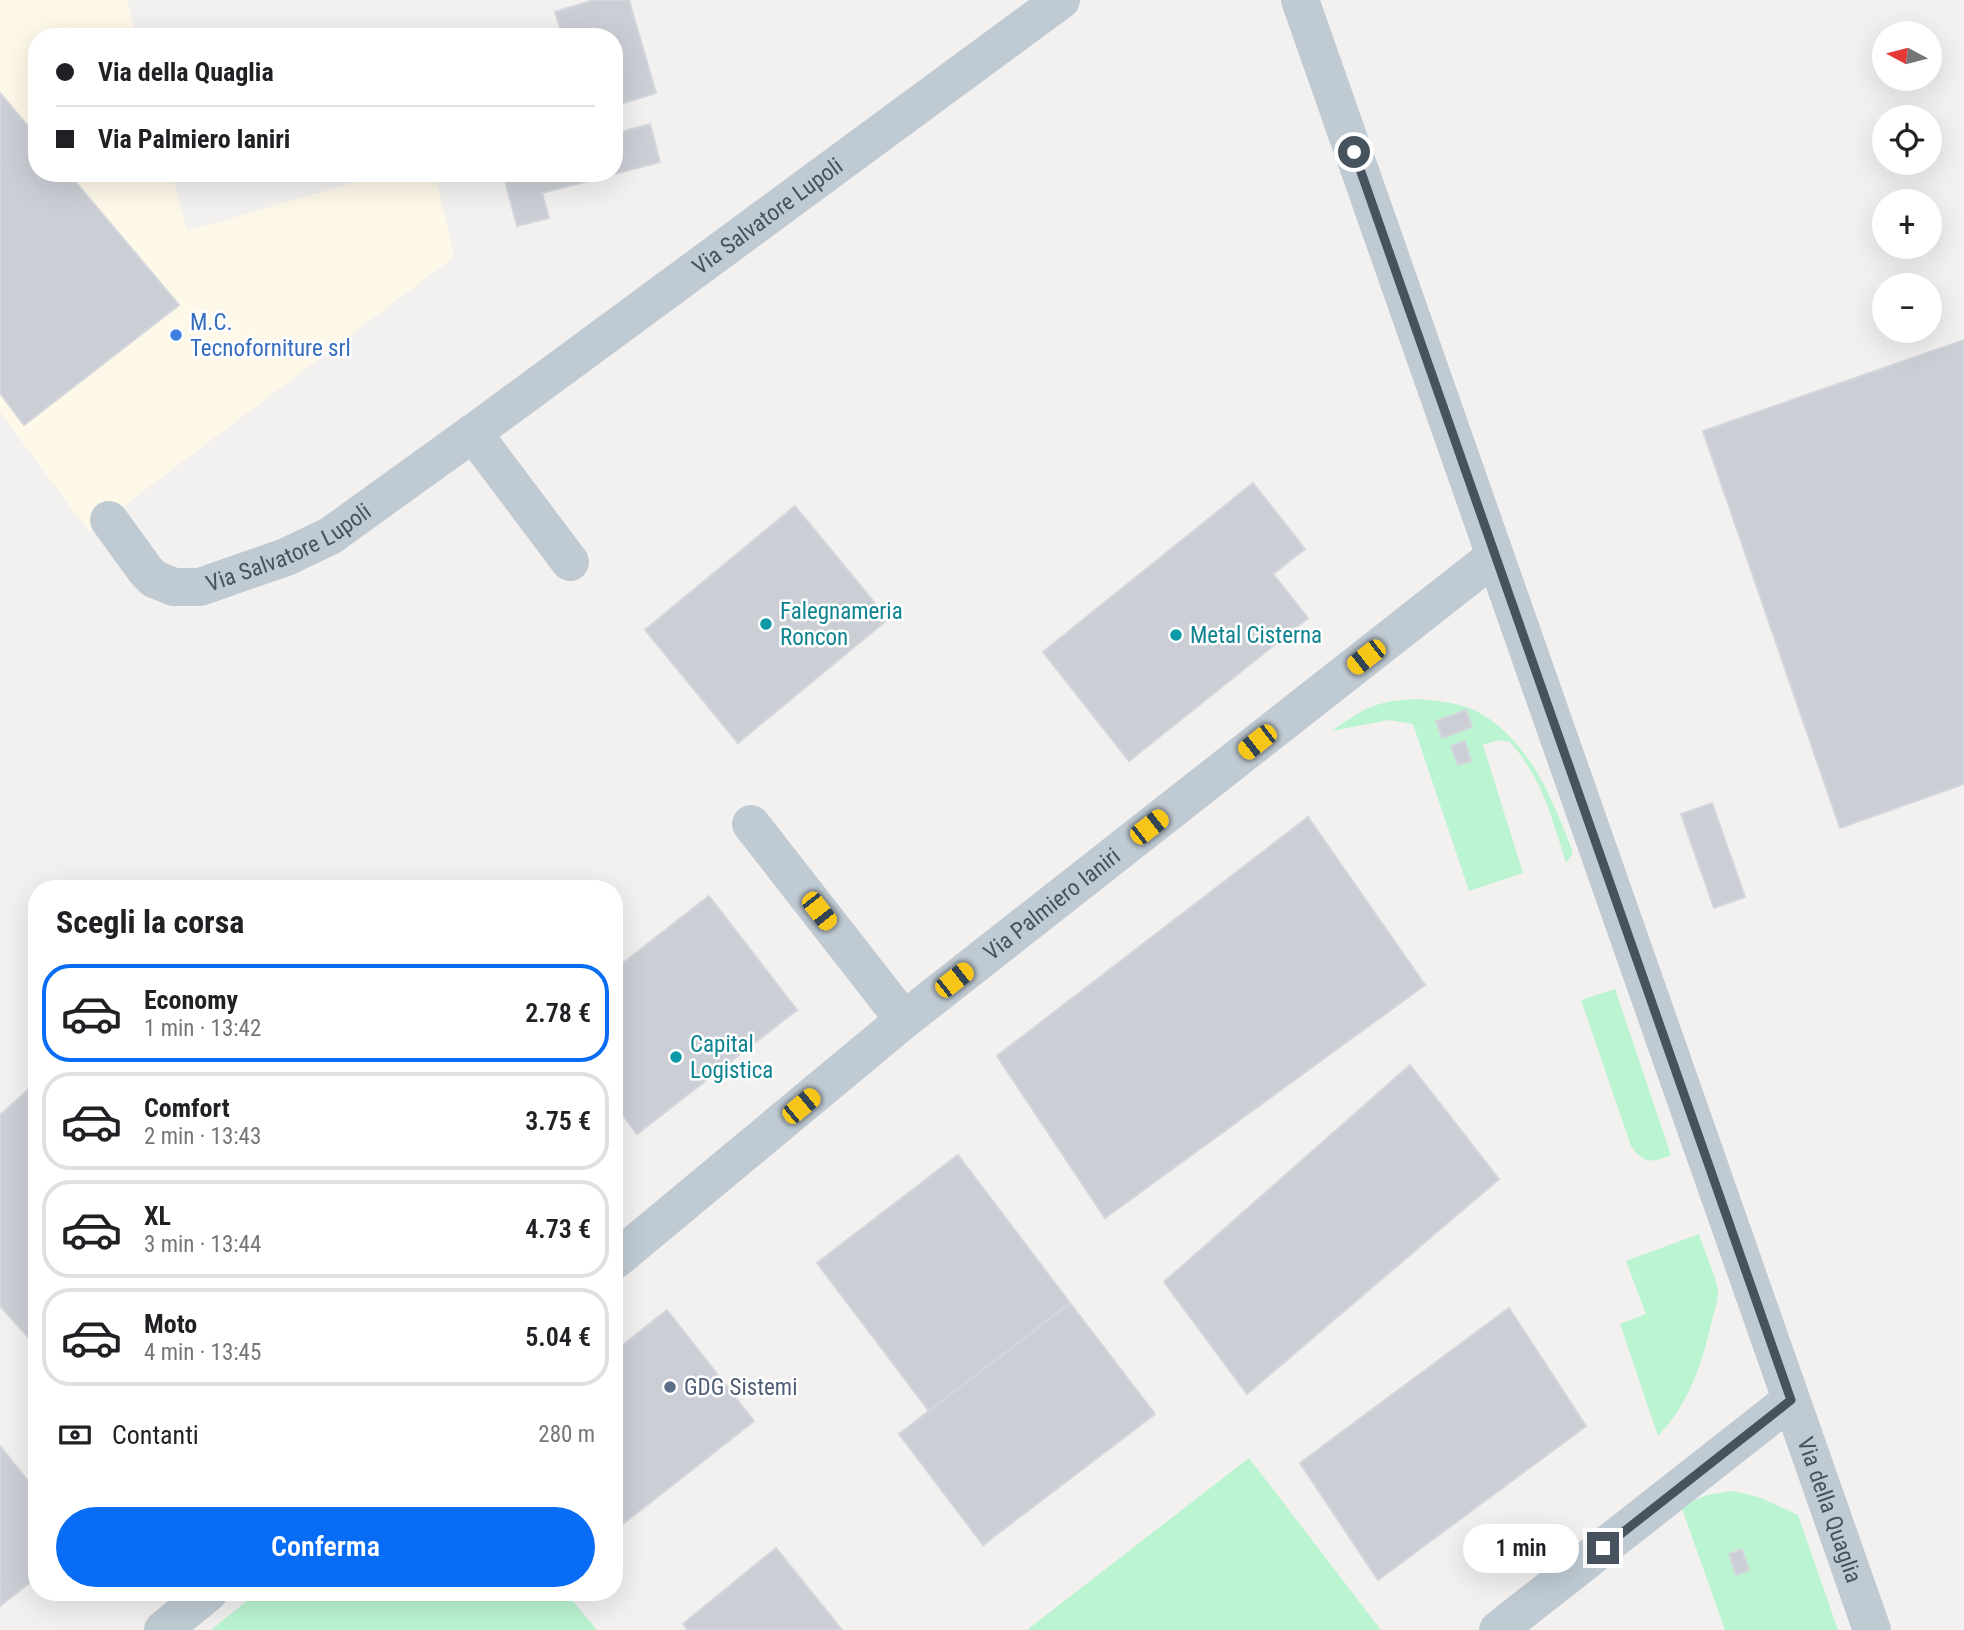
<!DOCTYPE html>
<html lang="it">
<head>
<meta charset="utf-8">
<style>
  body { margin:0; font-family:"Roboto Condensed",sans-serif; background:#f6f6f6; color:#202124; height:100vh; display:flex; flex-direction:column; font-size:26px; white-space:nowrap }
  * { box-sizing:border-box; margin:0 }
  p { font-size:23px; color:#757577 }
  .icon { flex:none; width:38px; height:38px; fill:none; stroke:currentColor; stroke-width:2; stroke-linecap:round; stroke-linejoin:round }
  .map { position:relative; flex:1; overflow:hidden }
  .details { position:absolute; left:28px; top:880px; width:595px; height:721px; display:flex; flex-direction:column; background:#fff; border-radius:28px; box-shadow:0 7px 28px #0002 }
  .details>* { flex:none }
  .guide { position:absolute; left:28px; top:28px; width:595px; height:154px; border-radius:28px; box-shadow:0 7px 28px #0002; display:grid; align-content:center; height:154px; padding:0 28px; background:#fff }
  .needle { width:46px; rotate:277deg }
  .tools { position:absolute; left:1872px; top:21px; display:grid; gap:14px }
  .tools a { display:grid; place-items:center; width:70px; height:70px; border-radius:50%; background:#fff; box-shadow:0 7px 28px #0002; font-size:35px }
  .end { position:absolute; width:32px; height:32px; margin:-16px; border:9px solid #46535f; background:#fff; box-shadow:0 0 0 4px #fff }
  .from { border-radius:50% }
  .bubble { position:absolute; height:49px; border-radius:24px; background:#fff; box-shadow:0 7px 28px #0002; font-size:23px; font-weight:600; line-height:49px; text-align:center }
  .car { position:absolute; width:21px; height:42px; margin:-21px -10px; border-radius:9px; box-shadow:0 0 5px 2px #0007; background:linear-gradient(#f5c518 24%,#345 0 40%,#f5c518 0 76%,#345 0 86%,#f5c518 0) }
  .guide b { display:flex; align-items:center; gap:24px; height:66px; font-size:26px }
  .guide b+b { border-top:2px solid #e0e0e0 }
  .guide i { width:18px; height:18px; background:#202124 }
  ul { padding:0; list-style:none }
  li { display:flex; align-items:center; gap:21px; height:98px; margin:0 14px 10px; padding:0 14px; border:4px solid #e0e0e0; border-radius:28px }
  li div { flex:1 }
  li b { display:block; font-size:26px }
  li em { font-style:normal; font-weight:600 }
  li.selected { border-color:#086df4 }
  li>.icon { width:63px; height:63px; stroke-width:1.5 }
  h2 { padding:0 28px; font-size:32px; line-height:84px }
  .pay { display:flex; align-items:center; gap:18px; height:77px; padding:0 28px; font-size:26px }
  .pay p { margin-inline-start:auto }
  .primary-button { display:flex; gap:14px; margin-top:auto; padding:14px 28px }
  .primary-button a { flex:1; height:80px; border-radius:42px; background:#086df4; color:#fff; font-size:28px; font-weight:600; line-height:80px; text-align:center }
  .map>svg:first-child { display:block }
  .commercial { fill:#fef8e9 }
  .green { fill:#bbf4d1; fill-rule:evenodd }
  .building { fill:#cbcfd5; stroke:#d3d6dc; stroke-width:2 }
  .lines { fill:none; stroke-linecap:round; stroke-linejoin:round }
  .minor { stroke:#bfcad3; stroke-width:38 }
  .route { stroke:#46535f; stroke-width:9 }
  .shop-dot { fill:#3f7fe0; stroke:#fff; stroke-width:2.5 }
  .culture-dot { fill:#0f9aa8; stroke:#fff; stroke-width:2.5 }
  .service-dot { fill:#5c6f8a; stroke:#fff; stroke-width:2.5 }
  .labels { text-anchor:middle; stroke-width:5; stroke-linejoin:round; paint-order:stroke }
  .street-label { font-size:23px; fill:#46535f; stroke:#fff }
  .shop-label { font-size:23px; fill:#366cbe; stroke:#fff; text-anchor:start }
  .culture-label { font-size:23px; fill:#0d838f; stroke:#fff; text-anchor:start }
  .service-label { font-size:23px; fill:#4e5e75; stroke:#fff; text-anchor:start }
</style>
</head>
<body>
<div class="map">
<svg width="1964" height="1630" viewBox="0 0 1964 1630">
  <rect width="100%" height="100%" fill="#f3f0f0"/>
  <path class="commercial" d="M 0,0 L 127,0 L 137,37 L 37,37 L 37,173 L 172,173 L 187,231 L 386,173 L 435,173 L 454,257 L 89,532 L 0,412 Z"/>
  <path class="green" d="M 1419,699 C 1437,701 1455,702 1472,709 C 1527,735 1552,797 1572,850 L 1572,855 L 1566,863 C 1552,818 1542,778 1510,742 L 1498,740 L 1483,745 L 1523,873 L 1469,891 L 1413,724 L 1389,720 L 1332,731 C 1365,707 1378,700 1419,699 ZM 1466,710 L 1472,726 L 1442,737 L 1436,721 Z
    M 1615,989 L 1671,1155 C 1652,1163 1644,1164 1631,1146 L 1581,1000 Z
    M 1699,1234 C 1703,1247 1717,1280 1718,1291 C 1718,1302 1714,1313 1711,1324 C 1702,1365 1688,1405 1658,1436 L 1620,1324 L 1646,1314 L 1626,1261 Z
    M 1249,1458 L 1381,1630 L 1029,1630 L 1028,1629 Z
    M 1732,1491 L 1759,1497 L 1798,1515 L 1838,1630 L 1725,1630 L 1681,1506 L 1707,1495 Z
    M 258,1592 L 566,1593 L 597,1630 L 211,1630 Z"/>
  <path class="building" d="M 594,0 L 629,0 L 656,93 L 614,106 L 614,37 L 563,37 L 555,12 Z
    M 0,93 L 37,137 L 37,173 L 68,173 L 179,305 L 24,425 L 0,393 Z
    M 650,124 L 660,162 L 542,193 L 549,218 L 517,226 L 503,173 L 614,173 L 614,134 Z
    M 1964,340 L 1964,784 L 1840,828 L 1703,431 Z
    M 1253,483 L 1305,549 L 1273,574 L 1308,618 L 1129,761 L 1043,652 Z
    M 795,506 L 888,619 L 738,743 L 645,630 Z
    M 1466,710 L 1472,727 L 1442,738 L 1436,721 Z
    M 1465,741 L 1471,761 L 1458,765 L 1451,746 Z
    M 1712,803 L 1745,897 L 1714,908 L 1681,814 Z
    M 1308,817 L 1425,985 L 1105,1218 L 997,1056 Z
    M 709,896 L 797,1010 L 637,1134 L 614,1103 L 614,970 Z
    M 1410,1065 L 1499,1179 L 1247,1394 L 1164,1282 Z
    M 30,1088 L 37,1096 L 37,1347 L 0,1306 L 0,1115 Z
    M 958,1155 L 1070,1303 L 929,1411 L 817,1263 Z
    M 1070,1303 L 1155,1414 L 983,1545 L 899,1434 Z
    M 1509,1308 L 1586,1426 L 1378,1580 L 1300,1463 Z
    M 667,1310 L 754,1421 L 614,1531 L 614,1352 Z
    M 0,1446 L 37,1492 L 37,1577 L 0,1606 Z
    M 776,1548 L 842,1630 L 688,1630 L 683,1624 Z
    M 1742,1549 L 1749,1570 L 1736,1575 L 1729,1554 Z"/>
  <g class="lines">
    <g class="minor">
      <path id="s1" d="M 1300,0 L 1872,1630"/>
      <path id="s2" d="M 109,520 L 146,571 L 154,579 L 174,587 L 200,587 L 286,557 L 330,536 L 473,433"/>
      <path id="s3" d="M 570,562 L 473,433 L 1061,0"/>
      <path d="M 751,824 L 904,1020"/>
      <path id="s4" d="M 614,1261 L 904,1020 L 1495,556"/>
      <path d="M 163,1630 L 209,1592"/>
      <path d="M 1498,1630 L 1791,1400"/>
    </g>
  </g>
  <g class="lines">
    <path class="route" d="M 1354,152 L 1791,1400 L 1603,1548"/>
  </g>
  <circle class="shop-dot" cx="176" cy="335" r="7"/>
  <g class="culture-dot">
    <circle cx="766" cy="624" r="7"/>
    <circle cx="1176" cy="635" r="7"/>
    <circle cx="676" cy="1057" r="7"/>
  </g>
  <circle class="service-dot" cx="670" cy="1387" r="7"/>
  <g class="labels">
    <g class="street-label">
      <text dy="8" stroke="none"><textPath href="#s3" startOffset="527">Via Salvatore Lupoli</textPath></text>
      <text dy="8" stroke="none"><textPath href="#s2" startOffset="219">Via Salvatore Lupoli</textPath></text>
      <text dy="8" stroke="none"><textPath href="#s4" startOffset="565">Via Palmiero Ianiri</textPath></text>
      <text dy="8" stroke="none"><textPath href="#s1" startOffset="1600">Via della Quaglia</textPath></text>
    </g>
    <g class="shop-label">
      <text x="190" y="330">M.C.<tspan x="190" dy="26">Tecnoforniture srl</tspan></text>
    </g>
    <g class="culture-label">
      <text x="780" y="619">Falegnameria<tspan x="780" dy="26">Roncon</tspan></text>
      <text x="1190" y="643">Metal Cisterna</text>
      <text x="690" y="1052">Capital<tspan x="690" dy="26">Logistica</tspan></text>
    </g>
    <g class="service-label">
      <text x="684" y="1395">GDG Sistemi</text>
    </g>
  </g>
</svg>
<div class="tools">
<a><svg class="needle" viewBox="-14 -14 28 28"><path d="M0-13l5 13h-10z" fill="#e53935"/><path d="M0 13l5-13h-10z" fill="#757577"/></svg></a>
<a><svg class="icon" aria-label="locate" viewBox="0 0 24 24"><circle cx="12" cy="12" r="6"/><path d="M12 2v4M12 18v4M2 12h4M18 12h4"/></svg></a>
<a>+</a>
<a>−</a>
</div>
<i class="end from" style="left:1354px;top:152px"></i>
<i class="end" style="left:1603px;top:1548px"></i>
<div class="bubble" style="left:1463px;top:1524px;width:116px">1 min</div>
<i class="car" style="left:1366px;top:657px;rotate:232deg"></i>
<i class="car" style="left:1257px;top:742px;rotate:232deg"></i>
<i class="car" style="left:1149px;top:827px;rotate:52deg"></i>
<i class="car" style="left:819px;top:911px;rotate:142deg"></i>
<i class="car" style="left:954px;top:980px;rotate:52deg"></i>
<i class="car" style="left:801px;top:1106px;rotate:50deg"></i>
<div class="guide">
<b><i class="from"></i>Via della Quaglia</b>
<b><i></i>Via Palmiero Ianiri</b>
</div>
<section class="details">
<h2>Scegli la corsa</h2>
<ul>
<li class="selected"><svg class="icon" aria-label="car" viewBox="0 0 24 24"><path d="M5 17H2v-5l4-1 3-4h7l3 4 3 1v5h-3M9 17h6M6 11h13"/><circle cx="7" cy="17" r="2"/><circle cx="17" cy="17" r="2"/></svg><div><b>Economy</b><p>1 min · 13:42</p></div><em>2.78 €</em></li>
<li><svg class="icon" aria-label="car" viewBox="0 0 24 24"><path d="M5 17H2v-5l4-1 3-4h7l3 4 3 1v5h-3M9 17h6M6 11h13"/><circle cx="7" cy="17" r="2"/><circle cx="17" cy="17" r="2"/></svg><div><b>Comfort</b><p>2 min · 13:43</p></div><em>3.75 €</em></li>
<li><svg class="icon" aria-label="car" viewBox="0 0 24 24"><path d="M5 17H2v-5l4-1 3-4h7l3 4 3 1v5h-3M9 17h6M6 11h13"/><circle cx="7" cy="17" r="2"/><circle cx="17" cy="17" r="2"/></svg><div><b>XL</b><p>3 min · 13:44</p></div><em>4.73 €</em></li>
<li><svg class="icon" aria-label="car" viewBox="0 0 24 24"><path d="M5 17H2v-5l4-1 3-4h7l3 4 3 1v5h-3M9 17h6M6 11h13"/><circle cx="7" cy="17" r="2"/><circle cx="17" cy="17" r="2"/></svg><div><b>Moto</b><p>4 min · 13:45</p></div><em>5.04 €</em></li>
</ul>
<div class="pay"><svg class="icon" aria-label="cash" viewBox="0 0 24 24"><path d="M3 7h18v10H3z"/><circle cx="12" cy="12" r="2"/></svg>Contanti<p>280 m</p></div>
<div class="primary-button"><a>Conferma</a></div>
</section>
</div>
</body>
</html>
